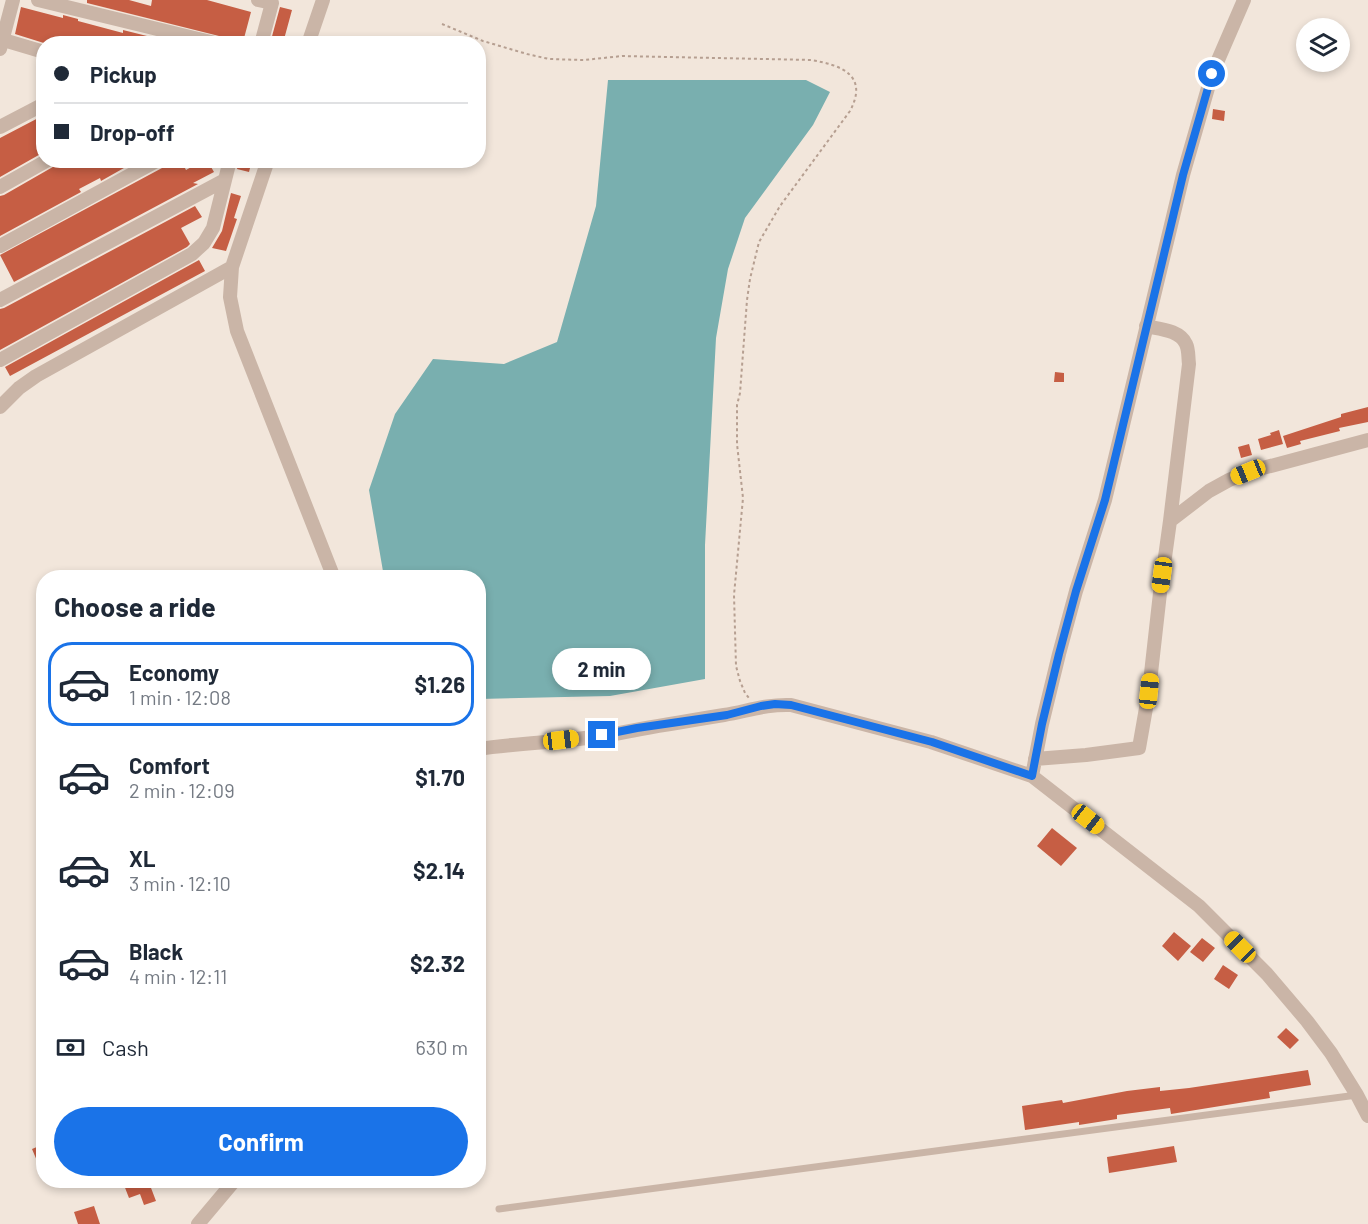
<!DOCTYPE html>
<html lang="en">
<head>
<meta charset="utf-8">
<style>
  body { margin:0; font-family:Barlow,sans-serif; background:#f2f2f3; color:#1f2937; height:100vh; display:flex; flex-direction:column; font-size:22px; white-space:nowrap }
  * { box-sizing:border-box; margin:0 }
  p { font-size:20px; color:#747a83 }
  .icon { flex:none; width:33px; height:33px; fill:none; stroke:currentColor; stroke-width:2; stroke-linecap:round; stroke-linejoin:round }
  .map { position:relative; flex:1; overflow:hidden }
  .side { position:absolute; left:36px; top:570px; width:450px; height:618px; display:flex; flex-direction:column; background:#fff; border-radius:24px; box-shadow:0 3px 9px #0003 }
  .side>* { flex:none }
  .top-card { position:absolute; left:36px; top:36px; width:450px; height:132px; border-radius:24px; box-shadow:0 3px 9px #0003; display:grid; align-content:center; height:132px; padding:0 18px; background:#fff }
  .fabs { position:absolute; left:1296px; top:18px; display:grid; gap:12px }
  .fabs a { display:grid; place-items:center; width:54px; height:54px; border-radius:50%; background:#fff; box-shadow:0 3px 9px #0003; font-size:30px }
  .end { position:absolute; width:27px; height:27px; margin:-14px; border:8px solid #1a73e8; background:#fff; box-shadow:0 0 0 3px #fff }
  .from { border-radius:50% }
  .bubble { position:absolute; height:42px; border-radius:21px; background:#fff; box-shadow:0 3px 9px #0003; font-size:20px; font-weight:700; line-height:42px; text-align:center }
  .car { position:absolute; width:18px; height:36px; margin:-18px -9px; border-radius:8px; box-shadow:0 0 4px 2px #0007; background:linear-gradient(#f5c518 24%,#345 0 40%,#f5c518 0 76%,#345 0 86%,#f5c518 0) }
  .top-card b { display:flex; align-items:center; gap:21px; height:57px; font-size:22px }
  .top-card b+b { border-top:2px solid #e0e1e3 }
  .top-card i { width:15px; height:15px; background:#1f2937 }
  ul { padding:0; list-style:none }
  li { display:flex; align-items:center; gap:18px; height:84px; margin:0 12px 9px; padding:0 6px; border:3px solid transparent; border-radius:24px }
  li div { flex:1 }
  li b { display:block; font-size:22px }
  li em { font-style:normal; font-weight:700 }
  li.active { border-color:#1a73e8 }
  li>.icon { width:54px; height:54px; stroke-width:1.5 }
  h2 { padding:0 18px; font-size:27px; line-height:72px }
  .pay { display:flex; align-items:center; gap:15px; height:66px; padding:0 18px; font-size:22px }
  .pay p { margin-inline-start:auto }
  .primary-button { display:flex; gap:12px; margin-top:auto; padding:12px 18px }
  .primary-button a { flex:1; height:69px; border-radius:36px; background:#1a73e8; color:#fff; font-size:24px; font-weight:700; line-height:69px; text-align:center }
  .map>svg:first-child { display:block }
  .water { fill:#79afaf }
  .building { fill:#c65e44 }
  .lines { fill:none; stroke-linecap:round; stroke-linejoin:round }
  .path { stroke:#b69f91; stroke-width:2; stroke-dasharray:3 3; stroke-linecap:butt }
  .service { stroke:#cab5a7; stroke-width:7 }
  .minor { stroke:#cab5a7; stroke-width:14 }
  .route { stroke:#1a73e8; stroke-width:8 }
</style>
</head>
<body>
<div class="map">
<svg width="1368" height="1224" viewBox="0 0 1368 1224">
  <rect width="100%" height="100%" fill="#f2e6db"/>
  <path class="water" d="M 608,80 L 806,80 L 830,92 L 813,125 L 745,218 L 728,269 L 716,338 L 705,545 L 705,679 L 610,696 L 479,699 L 478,578 L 384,577 L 369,490 L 395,414 L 433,359 L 504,364 L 557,342 L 596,206 Z"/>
  <path class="building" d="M 87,0 L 129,0 L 151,6 L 152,0 L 207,0 L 251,12 L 243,42 L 87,3 Z
    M 21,7 L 63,18 L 63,15 L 78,19 L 78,21 L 123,33 L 123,30 L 159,39 L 158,44 L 47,44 L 15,34 Z
    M 280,7 L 292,10 L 283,43 L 271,40 Z
    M 1213,109 L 1225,111 L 1224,121 L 1212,119 Z
    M 44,115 L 44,152 L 0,177 L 0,138 Z
    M 65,160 L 138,160 L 101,181 L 100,178 L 79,189 L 81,192 L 0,236 L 0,196 L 4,195 Z
    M 167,160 L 181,160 L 186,170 L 204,160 L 207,160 L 214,172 L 193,183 L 198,184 L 14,282 L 0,255 L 162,168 L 165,165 Z
    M 239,160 L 252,160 L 249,172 L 237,169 Z
    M 231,193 L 241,196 L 234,218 L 237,219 L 226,251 L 212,248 L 222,231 Z
    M 195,206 L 202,217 L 181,228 L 190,244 L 187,247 L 0,350 L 0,309 L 4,308 Z
    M 199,260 L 205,271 L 10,376 L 5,367 Z
    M 1055,372 L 1064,373 L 1064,382 L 1054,382 Z
    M 1368,407 L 1368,422 L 1339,428 L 1340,431 L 1300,441 L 1301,444 L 1287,448 L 1283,436 L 1341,417 L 1341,414 Z
    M 1279,430 L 1283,444 L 1261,450 L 1258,439 L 1271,435 L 1270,433 Z
    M 1249,444 L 1252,455 L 1241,458 L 1238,447 Z
    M 1052,828 L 1077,848 L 1061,866 L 1037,846 Z
    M 1174,932 L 1191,946 L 1178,961 L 1162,946 Z
    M 1202,938 L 1215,948 L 1203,962 L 1190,952 Z
    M 1223,965 L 1238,975 L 1229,989 L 1214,979 Z
    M 1286,1028 L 1299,1040 L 1290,1049 L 1277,1037 Z
    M 1308,1070 L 1311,1085 L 1269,1092 L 1270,1098 L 1171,1114 L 1170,1108 L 1117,1115 L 1117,1119 L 1079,1125 L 1079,1122 L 1025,1130 L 1022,1106 L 1062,1100 L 1063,1103 L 1127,1091 L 1160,1087 L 1160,1091 L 1189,1088 Z
    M 44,1144 L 44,1175 L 43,1175 L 32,1149 Z
    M 1174,1146 L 1177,1162 L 1109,1173 L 1107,1157 Z
    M 122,1180 L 148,1180 L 156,1201 L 144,1205 L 140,1194 L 129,1198 Z
    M 94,1206 L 100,1224 L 78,1224 L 74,1212 Z"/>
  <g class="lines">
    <path class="path" d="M 442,24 L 483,41 L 527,54 L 549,59 L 584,60 L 622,56 L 811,60 C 841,65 869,75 850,111 L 780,206 L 759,242 L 750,279 L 747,300 L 740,393 L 737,405 L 737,444 L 743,498 L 734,595 L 736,666 L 740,681 L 745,693 L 749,698"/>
    <path class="service" d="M 499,1209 L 1357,1095"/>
    <path class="minor" d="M 38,0 L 219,44
      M 258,0 L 272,3 L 261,44
      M 0,39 L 44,52
      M 308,44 L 323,0
      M 0,49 L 13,0
      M 0,127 L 44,104
      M 268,160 L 232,267 L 230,297 L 237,331 L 334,578
      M 0,187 L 48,160
      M 0,246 L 158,160
      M 0,300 L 225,180
      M 0,360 L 192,254 L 204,243 L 213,228 L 230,160
      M 0,407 L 19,388 L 36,376 L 232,267
      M 1170,521 L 1209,491 L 1229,480 L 1248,472 L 1368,440
      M 478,749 C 525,742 573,742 620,733 C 654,726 689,721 724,715 C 748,711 766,704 791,705 L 931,742 L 1032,776 L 1199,906 L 1267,974 L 1307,1021 L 1331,1053 L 1357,1095 L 1368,1116
      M 1035,759 L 1086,755 L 1139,748 L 1149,691 L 1160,593 L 1170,521 L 1189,364 C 1188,357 1189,350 1186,344 C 1180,330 1159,329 1146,326
      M 1032,776 L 1042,724 L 1059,654 L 1076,591 L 1105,500 L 1183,175 L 1212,74 L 1244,0
      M 198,1224 L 235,1180"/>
  </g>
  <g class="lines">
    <path class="route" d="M 602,735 L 637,728 L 727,715 L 761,706 L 775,704 L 791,705 L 932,742 L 1032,776 L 1042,724 L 1059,654 L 1076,591 L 1105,500 L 1183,175 L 1212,74"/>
  </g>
</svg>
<div class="fabs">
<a><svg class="icon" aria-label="layers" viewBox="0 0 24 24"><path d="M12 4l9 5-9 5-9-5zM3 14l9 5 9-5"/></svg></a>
</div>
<i class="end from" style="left:1212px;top:74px"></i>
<i class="end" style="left:602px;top:735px"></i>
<div class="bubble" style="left:552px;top:648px;width:99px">2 min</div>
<i class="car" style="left:1248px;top:472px;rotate:248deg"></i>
<i class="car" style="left:1162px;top:575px;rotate:188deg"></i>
<i class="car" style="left:1149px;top:691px;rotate:6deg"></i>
<i class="car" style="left:561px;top:740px;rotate:83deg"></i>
<i class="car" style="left:1088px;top:819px;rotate:128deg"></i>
<i class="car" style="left:1240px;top:947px;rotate:315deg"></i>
<div class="top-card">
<b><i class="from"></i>Pickup</b>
<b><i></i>Drop-off</b>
</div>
<section class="side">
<h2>Choose a ride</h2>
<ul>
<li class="active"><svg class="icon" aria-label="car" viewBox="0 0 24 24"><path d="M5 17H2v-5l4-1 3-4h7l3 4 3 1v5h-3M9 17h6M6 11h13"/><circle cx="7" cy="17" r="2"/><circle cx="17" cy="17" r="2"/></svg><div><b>Economy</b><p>1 min · 12:08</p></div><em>$1.26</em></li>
<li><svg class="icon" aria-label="car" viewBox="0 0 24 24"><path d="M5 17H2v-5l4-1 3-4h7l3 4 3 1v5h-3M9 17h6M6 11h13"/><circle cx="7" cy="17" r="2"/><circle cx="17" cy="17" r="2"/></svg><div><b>Comfort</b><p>2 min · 12:09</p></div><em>$1.70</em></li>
<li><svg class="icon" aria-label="car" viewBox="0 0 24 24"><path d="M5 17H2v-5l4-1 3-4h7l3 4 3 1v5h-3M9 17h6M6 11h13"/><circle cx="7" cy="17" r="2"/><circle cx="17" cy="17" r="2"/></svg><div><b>XL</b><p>3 min · 12:10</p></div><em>$2.14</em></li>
<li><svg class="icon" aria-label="car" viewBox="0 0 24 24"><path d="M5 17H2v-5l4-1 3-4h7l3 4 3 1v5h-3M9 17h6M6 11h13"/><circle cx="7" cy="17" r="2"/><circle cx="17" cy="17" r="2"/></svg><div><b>Black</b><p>4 min · 12:11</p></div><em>$2.32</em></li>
</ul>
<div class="pay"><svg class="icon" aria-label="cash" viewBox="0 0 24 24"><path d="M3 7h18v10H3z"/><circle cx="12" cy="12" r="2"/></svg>Cash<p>630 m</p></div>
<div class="primary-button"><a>Confirm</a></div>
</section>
</div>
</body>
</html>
